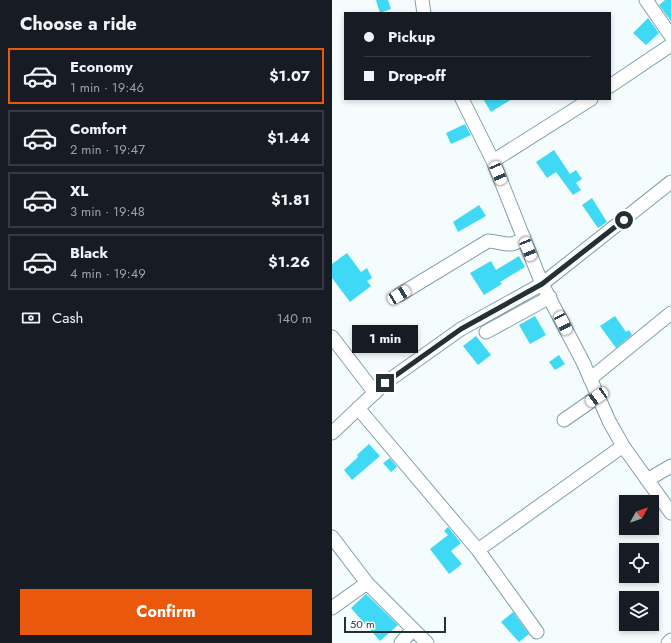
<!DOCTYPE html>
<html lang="en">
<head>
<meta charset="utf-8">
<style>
  body { margin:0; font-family:Jost,sans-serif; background:#242831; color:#f1f3f6; height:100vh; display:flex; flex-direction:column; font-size:15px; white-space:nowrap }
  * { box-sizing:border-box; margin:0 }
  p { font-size:13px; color:#9ea1a6 }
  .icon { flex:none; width:22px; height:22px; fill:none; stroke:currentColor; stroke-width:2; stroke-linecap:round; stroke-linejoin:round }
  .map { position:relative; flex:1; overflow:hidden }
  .sheet { display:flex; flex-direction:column; background:#171b24; width:332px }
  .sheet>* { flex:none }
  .banner { position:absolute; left:12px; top:12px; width:267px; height:88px; border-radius:0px; box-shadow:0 2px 6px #0003; display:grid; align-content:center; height:88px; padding:0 20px; background:#171b24 }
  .needle { width:26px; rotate:50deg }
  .fabs { position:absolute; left:287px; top:495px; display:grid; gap:8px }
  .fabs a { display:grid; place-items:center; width:40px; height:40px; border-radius:0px; background:#171b24; box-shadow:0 2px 6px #0003; font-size:20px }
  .scale { position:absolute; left:12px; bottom:10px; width:102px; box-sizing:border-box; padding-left:4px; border:2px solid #243134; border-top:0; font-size:11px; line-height:14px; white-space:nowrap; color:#243134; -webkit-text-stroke:3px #fff; paint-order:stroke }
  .end { position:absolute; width:18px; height:18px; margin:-9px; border:5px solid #243134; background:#fff; box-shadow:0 0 0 2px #fff }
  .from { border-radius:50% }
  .bubble { position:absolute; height:28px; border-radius:0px; background:#171b24; box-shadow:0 2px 6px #0003; font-size:13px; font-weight:700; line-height:28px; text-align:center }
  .car { position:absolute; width:12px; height:24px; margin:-12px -6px; border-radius:5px; box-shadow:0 0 3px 1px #0007; background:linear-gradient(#fff 24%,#345 0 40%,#fff 0 76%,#345 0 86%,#fff 0) }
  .banner b { display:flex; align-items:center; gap:14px; height:38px; font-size:15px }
  .banner b+b { border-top:1px solid #363941 }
  .banner i { width:10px; height:10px; background:#f1f3f6 }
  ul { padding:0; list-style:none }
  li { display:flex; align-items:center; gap:12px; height:56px; margin:0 8px 6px; padding:0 12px; border:2px solid #363941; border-radius:0px }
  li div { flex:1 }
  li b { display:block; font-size:15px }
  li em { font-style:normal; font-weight:700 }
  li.selected { border-color:#ea580c }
  li>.icon { width:36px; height:36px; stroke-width:1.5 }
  h2 { padding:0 20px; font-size:18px; line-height:48px }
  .pay { display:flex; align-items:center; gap:10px; height:44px; padding:0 20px; font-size:15px }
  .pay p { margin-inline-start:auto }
  .action { display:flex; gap:8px; margin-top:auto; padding:8px 20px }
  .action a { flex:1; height:46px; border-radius:0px; background:#ea580c; color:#fff; font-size:16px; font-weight:700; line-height:46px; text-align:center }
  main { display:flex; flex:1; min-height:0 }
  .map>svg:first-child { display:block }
  .building { fill:#3fd9f5 }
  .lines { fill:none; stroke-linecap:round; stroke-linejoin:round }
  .minor-casing { stroke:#81a0a7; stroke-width:15 }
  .minor { stroke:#fff; stroke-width:13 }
  .route { stroke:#243134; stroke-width:5 }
</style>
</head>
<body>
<main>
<section class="sheet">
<h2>Choose a ride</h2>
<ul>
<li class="selected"><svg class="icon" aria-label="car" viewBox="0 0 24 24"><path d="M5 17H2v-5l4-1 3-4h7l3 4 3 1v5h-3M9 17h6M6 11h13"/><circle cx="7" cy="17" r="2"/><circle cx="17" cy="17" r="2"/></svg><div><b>Economy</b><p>1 min · 19:46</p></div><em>$1.07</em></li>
<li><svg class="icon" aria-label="car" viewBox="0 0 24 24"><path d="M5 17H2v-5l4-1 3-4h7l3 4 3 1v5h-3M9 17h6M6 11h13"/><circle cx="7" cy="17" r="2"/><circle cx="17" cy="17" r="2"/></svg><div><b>Comfort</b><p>2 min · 19:47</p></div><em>$1.44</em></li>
<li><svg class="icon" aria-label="car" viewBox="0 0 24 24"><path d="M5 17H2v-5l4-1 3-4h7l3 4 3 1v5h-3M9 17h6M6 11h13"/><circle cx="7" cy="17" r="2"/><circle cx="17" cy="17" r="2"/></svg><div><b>XL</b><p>3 min · 19:48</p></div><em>$1.81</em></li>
<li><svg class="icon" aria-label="car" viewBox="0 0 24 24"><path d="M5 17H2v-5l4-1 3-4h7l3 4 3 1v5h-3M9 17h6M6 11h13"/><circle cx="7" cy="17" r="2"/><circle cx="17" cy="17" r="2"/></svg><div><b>Black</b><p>4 min · 19:49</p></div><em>$1.26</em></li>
</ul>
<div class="pay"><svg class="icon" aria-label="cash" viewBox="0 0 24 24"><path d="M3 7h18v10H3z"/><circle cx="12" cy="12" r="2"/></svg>Cash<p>140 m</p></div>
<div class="action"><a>Confirm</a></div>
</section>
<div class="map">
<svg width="339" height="643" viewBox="0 0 339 643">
  <rect width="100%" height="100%" fill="#f5fcfd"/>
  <path class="building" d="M 44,0 L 56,0 L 59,9 L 48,13 Z
    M 333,0 L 339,0 L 339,21 L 327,5 Z
    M 316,18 L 327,33 L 314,45 L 301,33 Z
    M 151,99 L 180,99 L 159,112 Z
    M 133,124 L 139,135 L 119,144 L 114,133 Z
    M 222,150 L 238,174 L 244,170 L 250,179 L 244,183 L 249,190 L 241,195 L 224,172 L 215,178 L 204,162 Z
    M 260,198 L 275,222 L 266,228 L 250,205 Z
    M 147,205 L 154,216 L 126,232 L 121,222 Z
    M 15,253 L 29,272 L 35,268 L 40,278 L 35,281 L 39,286 L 18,302 L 0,278 L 0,264 Z
    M 187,256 L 193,267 L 168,282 L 170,284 L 152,295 L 138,273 L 159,261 L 164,270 Z
    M 203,316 L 214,335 L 198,344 L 187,325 Z
    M 283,316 L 294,332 L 297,330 L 300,335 L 284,348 L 268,326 Z
    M 64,329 L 73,341 L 63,349 L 54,337 Z
    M 144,336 L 159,355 L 146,365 L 131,346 Z
    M 227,355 L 233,364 L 223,370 L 217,362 Z
    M 37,444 L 48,456 L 20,480 L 12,470 L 26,457 L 25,455 Z
    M 58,458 L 65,467 L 59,472 L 51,463 Z
    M 116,527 L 129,543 L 119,551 L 130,564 L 117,574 L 98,549 L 116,535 L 112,531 Z
    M 34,594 L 66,625 L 48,641 L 19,608 Z
    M 181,612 L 197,634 L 187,642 L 169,622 Z"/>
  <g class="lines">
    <g class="minor-casing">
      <path id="minor" d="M 90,0 L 92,13
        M 314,0 L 339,36
        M 278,86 L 339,45
        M 130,99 L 161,161 L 210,284 L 251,362 L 277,421 L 291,446 L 339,513
        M 161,161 L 259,99
        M 67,295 L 156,241 C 173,242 177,249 192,238
        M 154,332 L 218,297
        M 0,337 L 43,393
        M 258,379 L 339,313
        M 26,408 L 146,550 L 205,632
        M 232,420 L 265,397
        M 0,433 L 53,383 L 129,329 L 210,284 L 339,182
        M 315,480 L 339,466
        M 0,537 L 35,583 L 95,643
        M 146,550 L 291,446
        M 0,608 L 35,583
        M 69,643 L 81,629
        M 336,643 L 339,640"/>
    </g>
    <use href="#minor" class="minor"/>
  </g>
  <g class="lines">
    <path class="route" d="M 53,383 L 129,329 L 210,284 L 292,220"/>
  </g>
</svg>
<div class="fabs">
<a><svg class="needle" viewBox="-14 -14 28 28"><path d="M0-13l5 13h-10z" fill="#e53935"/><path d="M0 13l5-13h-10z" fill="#9ea1a6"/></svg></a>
<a><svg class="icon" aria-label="locate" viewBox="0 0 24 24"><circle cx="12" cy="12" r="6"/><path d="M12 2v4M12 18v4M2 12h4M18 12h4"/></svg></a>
<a><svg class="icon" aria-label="layers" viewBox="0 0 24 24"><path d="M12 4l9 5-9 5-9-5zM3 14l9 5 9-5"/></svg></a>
</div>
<div class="scale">50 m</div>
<i class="end from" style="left:292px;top:220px"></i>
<i class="end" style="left:53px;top:383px"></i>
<div class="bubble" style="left:20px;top:325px;width:66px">1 min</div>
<i class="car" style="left:166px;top:173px;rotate:157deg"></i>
<i class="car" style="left:196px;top:249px;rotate:158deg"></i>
<i class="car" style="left:67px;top:295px;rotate:59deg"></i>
<i class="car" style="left:231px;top:323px;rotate:153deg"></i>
<i class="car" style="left:265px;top:397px;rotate:235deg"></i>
<div class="banner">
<b><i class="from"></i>Pickup</b>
<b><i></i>Drop-off</b>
</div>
</div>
</main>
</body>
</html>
